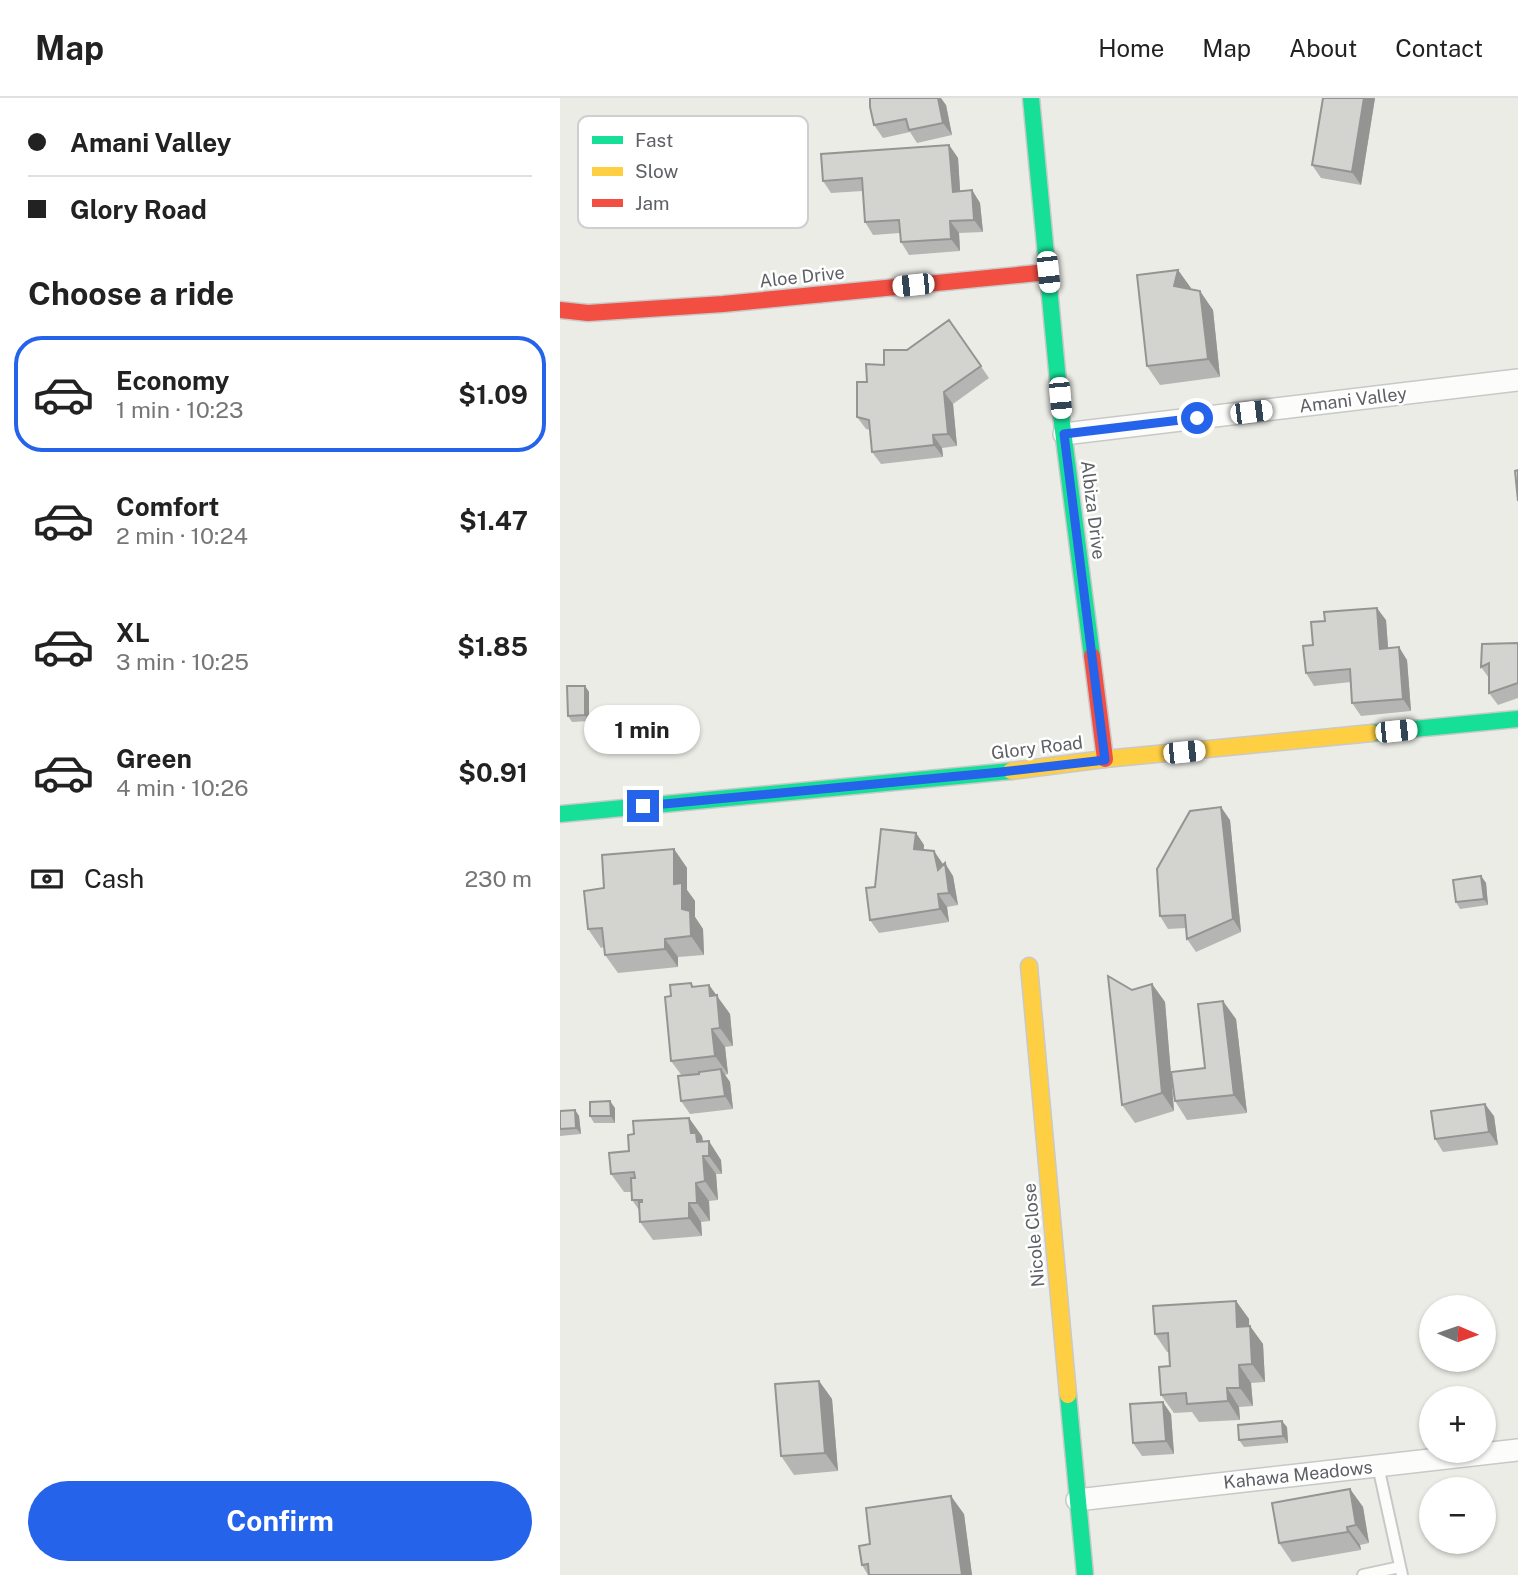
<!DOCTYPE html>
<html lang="en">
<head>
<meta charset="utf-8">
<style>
  body { margin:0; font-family:"Public Sans",sans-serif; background:#f6f6f6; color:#222; height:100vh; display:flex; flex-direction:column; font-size:26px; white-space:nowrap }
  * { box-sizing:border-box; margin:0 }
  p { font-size:23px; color:#767676 }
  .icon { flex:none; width:38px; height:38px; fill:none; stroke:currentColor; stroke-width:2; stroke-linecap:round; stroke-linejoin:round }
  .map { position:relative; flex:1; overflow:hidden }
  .drawer { display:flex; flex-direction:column; background:#fff; width:560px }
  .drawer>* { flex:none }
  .guide { display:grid; align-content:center; height:154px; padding:0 28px; background:#fff }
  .needle { width:46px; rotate:92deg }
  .fabs { position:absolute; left:859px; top:1197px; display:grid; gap:14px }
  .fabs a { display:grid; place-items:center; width:77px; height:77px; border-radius:50%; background:#fff; box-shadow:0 2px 5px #0004; font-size:35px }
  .end { position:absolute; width:32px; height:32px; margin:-16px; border:9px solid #2563eb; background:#fff; box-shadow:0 0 0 4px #fff }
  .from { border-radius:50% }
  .bubble { position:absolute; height:49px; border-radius:24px; background:#fff; box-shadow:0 2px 5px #0004; font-size:23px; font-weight:700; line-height:49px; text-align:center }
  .car { position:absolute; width:21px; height:42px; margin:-21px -10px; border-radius:9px; box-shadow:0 0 5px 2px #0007; background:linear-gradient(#fff 24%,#345 0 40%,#fff 0 76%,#345 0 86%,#fff 0) }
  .guide b { display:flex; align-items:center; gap:24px; height:66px; font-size:26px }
  .guide b+b { border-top:2px solid #e0e0e0 }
  .guide i { width:18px; height:18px; background:#222 }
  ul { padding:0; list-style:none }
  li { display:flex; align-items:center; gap:21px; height:116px; margin:0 14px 10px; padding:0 14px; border:4px solid transparent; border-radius:28px }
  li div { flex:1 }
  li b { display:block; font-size:26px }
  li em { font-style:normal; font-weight:700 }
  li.selected { border-color:#2563eb }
  li>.icon { width:63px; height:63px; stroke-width:1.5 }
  h2 { padding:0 28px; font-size:32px; line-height:84px }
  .pay { display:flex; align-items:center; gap:18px; height:77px; padding:0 28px; font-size:26px }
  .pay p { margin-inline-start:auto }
  .primary-button { display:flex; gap:14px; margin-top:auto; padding:14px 28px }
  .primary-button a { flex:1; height:80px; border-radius:42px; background:#2563eb; color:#fff; font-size:28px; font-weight:700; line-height:80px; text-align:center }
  header { display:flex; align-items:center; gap:42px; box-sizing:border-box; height:98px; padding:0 35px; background:#fff; border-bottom:2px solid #e0e0e0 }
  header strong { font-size:33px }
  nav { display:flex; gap:38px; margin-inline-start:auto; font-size:24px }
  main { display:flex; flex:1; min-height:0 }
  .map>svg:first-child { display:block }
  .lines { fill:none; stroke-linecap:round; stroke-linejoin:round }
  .lane-casing { stroke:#c8c8c8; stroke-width:14 }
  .street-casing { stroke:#c8c8c8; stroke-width:24 }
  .fast-casing { stroke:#c9c9c9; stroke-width:19 }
  .slow-casing { stroke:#c9c9c9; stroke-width:19 }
  .jam-casing { stroke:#c9c9c9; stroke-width:19 }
  .lane { stroke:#fcfcfb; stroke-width:10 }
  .street { stroke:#fcfcfb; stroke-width:21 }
  .fast { stroke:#16e098; stroke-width:16 }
  .slow { stroke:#ffcf43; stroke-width:16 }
  .jam { stroke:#f24e42; stroke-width:16 }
  .wall { fill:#b5b5b3 }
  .shaded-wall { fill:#949492 }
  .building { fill:#d3d3d0; stroke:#949492; stroke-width:2 }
  .route { stroke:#2563eb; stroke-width:9 }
  .labels { text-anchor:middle; stroke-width:5; stroke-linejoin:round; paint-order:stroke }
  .street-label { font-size:18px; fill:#5d6065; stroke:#fff }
  .key { fill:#fff; stroke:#cecfd1; stroke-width:2 }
  .key-label { font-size:19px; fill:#5d6065 }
</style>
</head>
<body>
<header>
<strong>Map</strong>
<nav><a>Home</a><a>Map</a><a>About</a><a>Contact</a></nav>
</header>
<main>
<section class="drawer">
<div class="guide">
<b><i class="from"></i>Amani Valley</b>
<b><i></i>Glory Road</b>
</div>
<h2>Choose a ride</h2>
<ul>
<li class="selected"><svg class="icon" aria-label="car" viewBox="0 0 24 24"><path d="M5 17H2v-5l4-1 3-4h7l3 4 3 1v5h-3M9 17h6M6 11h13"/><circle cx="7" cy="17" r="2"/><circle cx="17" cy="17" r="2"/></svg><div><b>Economy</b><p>1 min · 10:23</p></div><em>$1.09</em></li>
<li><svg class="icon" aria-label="car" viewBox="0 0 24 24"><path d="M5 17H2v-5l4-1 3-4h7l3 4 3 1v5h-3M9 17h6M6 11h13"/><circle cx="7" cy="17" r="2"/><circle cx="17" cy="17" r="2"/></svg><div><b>Comfort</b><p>2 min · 10:24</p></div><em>$1.47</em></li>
<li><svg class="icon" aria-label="car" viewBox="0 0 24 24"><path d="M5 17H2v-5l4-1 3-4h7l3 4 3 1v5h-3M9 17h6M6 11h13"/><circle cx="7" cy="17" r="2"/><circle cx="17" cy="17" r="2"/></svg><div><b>XL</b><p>3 min · 10:25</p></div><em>$1.85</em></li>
<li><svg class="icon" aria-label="car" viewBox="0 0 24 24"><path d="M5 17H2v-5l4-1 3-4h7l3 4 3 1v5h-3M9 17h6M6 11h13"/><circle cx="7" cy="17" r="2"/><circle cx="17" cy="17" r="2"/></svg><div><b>Green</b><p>4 min · 10:26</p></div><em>$0.91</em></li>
</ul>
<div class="pay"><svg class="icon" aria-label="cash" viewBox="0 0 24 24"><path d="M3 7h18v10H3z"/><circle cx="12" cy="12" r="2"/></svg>Cash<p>230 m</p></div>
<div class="primary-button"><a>Confirm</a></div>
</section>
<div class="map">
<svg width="958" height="1477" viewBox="0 0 958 1477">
  <rect width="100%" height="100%" fill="#ecece7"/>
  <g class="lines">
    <g class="lane-casing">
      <path id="lane" d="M 818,1368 L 842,1477
        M 803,1477 L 840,1469"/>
    </g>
    <g class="street-casing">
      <path id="street" d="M 504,336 L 958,282
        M 517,1402 L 958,1352"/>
    </g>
    <g class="fast-casing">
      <path id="fast" d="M 471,0 L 502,325 L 532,558
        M 812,635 L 958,621
        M 0,716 L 451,673
        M 508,1297 L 525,1477"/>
    </g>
    <g class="slow-casing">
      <path id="slow" d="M 451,673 L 545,661 L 812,635
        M 469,868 L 508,1297"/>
    </g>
    <g class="jam-casing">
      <path id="jam" d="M 0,212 L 28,215 L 163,206 L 488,174
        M 532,558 L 545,661"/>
    </g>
    <use href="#lane" class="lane"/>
    <use href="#street" class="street"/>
    <use href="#fast" class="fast"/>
    <use href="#slow" class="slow"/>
    <use href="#jam" class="jam"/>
  </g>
  <path class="wall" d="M 763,0 L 815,0 L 801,87 L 761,80 L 752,67 Z
    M 386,7 L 392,37 L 357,45 L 350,34 L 323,40 L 314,27 Z
    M 389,47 L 398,60 L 400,93 L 412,92 L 420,105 L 423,134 L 399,135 L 400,153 L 349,157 L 341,144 L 340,135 L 313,137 L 305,124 L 303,93 L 271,95 L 263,83 Z
    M 618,172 L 631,191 L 653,212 L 660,279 L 600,287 L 587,268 Z
    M 389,222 L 429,280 L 393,306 L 397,348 L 382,350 L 383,359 L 321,366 L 312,354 L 310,332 L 306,331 L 297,319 L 307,284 L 324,267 Z
    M 826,522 L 828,550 L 847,562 L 851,613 L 801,618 L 792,605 L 791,584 L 754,588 L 746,575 L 753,547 Z
    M 958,545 L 958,600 L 938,607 L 929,595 L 929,580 L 921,569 Z
    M 25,588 L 29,594 L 29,623 L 12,624 L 8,618 Z
    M 670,722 L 681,834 L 636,854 L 627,841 L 626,830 L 608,831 L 600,818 Z
    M 356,735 L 364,747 L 364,752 L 383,767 L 393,778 L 398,807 L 387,809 L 389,824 L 319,835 L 310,822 L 315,789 Z
    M 114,751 L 127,770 L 127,792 L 135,803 L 135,819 L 143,831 L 144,857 L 118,859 L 118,869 L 58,875 L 45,857 L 44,849 L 41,850 L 28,831 L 44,790 Z
    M 921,778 L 926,785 L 928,807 L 900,811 L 896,804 Z
    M 131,885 L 134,889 L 149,887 L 170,916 L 173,948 L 165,949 L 168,976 L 165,977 L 170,984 L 173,1011 L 130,1016 L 121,1003 L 122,978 L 111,963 L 111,898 Z
    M 592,886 L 605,904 L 614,1013 L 575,1025 L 562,1007 L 572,892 Z
    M 676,921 L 687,1015 L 627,1022 L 615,1003 L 645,970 Z
    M 55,1010 L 55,1025 L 34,1025 L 30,1018 Z
    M 15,1012 L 19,1018 L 21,1036 L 0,1038 L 0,1013 Z
    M 934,1018 L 938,1047 L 883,1054 L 875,1041 Z
    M 142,1038 L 143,1044 L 161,1062 L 162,1076 L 156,1076 L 158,1102 L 149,1103 L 150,1123 L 141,1124 L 142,1138 L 93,1142 L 80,1124 L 79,1112 L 72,1102 L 72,1094 L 64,1094 L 51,1076 L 69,1053 Z
    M 676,1203 L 689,1221 L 689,1228 L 703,1246 L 705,1284 L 691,1285 L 693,1308 L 679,1309 L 680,1322 L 639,1324 L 632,1314 L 614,1315 L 601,1297 L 610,1268 L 609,1254 L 607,1254 L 595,1236 Z
    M 259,1283 L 272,1301 L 278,1373 L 234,1377 L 221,1358 Z
    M 611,1316 L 614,1356 L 582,1358 L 573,1345 Z
    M 727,1329 L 728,1345 L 684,1349 L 679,1342 Z
    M 790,1391 L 803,1409 L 809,1445 L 800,1447 L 801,1452 L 732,1464 L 719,1445 Z
    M 404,1416 L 412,1477 L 308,1477 L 302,1467 L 310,1446 Z"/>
  <path class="shaded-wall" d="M 378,0 L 381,0 L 386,7 L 392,37 L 383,25 Z
    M 804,0 L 815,0 L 801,87 L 792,74 Z
    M 389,47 L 398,60 L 401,106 L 393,94 Z
    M 412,92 L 420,105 L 423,134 L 414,122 Z
    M 390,123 L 399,135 L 400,153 L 391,141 Z
    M 618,172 L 631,190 L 627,206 L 614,188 Z
    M 640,193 L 653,212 L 660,279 L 648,261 Z
    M 384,294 L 393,306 L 397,348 L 388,336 Z
    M 373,337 L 382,350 L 383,359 L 374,347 Z
    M 817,510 L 826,522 L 829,563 L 820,551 Z
    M 839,549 L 847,562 L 851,613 L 843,601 Z
    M 25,588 L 29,594 L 29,623 L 25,617 Z
    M 661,709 L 670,722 L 681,834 L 673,821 Z
    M 356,735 L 364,747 L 362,764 L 354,751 Z
    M 114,751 L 127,770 L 127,792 L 135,803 L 135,819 L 143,831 L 144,857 L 131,838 L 114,786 Z
    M 374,753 L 383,766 L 387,785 L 378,772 Z
    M 385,765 L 393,778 L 398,807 L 389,795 Z
    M 921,778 L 926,785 L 928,807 L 924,801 Z
    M 378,796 L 387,809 L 389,824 L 380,811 Z
    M 105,841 L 118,859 L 118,869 L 105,851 Z
    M 592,886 L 605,904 L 614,1013 L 602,995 Z
    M 149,887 L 170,916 L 173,948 L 160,930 L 150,898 Z
    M 663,903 L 676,921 L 687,1015 L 674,997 Z
    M 152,931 L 165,949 L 168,976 L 155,958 Z
    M 161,971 L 170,984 L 173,1011 L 165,998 Z
    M 50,1003 L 55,1010 L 55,1025 L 51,1018 Z
    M 925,1006 L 934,1018 L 938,1047 L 929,1034 Z
    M 15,1012 L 19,1018 L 21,1036 L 16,1030 Z
    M 129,1020 L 142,1038 L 143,1044 L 149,1043 L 161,1062 L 162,1076 L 149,1058 L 146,1058 L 131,1035 Z
    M 143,1058 L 156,1076 L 158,1102 L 145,1083 Z
    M 136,1085 L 149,1103 L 150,1123 L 137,1105 Z
    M 129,1105 L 141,1124 L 142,1138 L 129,1120 Z
    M 676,1203 L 689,1221 L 690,1247 L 677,1229 Z
    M 690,1228 L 703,1246 L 705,1284 L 692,1266 Z
    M 679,1267 L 691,1285 L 693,1308 L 680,1290 Z
    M 259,1283 L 272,1301 L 278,1373 L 265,1355 Z
    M 667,1290 L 679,1309 L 680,1322 L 668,1303 Z
    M 603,1304 L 611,1316 L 614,1356 L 606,1343 Z
    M 722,1323 L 727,1329 L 728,1345 L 723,1338 Z
    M 790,1391 L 803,1409 L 809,1445 L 796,1427 Z
    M 391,1398 L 404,1416 L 412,1477 L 402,1477 Z
    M 787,1429 L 800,1447 L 801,1452 L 788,1434 Z"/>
  <path class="building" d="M 310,0 L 378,0 L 383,25 L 349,32 L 346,21 L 314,27 L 310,9 Z
    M 763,0 L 804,0 L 792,74 L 752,67 Z
    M 389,47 L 393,94 L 412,92 L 414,122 L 390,123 L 391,141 L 341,144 L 339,122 L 305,124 L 302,80 L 263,83 L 261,56 Z
    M 618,172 L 614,188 L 640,193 L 648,261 L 587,268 L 577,177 Z
    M 389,222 L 421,268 L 384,294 L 388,336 L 373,337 L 374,347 L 312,354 L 309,322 L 297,319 L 297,284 L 307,284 L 306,266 L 324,267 L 324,252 L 347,252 Z
    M 958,372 L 958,403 L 955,373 Z
    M 817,510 L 820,551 L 839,549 L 843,601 L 792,605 L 790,571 L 746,575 L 743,548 L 753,547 L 751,524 L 765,523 L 764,514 Z
    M 958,545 L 958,585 L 929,595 L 929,565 L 921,569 L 922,546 Z
    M 7,588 L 25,588 L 25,617 L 8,618 Z
    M 661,709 L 673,821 L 627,841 L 625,817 L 600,818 L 597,771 L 630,713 Z
    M 321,731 L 356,735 L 354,751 L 374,753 L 378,772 L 385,765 L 389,795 L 378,796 L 380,811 L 310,822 L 306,790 L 315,789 Z
    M 114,751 L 114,786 L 122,785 L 122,811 L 130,813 L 131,838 L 105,841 L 105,851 L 45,857 L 42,830 L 28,831 L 24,793 L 44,790 L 42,757 Z
    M 921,778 L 924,801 L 896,804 L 893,782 Z
    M 548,878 L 572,892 L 592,886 L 602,995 L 562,1007 Z
    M 131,885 L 132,889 L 149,887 L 150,898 L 157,897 L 160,930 L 152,931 L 155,958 L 111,963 L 105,899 L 111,898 L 110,887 Z
    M 663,903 L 674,997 L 615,1003 L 611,974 L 645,970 L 638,906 Z
    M 161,971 L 165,998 L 121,1003 L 118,978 L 139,976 L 139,974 Z
    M 50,1003 L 51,1018 L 30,1018 L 30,1004 Z
    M 925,1006 L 929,1034 L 875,1041 L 871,1013 Z
    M 15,1012 L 16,1030 L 0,1031 L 0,1013 Z
    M 129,1020 L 131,1035 L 136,1035 L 137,1044 L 149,1043 L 149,1058 L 143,1058 L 145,1083 L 136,1085 L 137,1105 L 129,1105 L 129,1120 L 80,1124 L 79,1104 L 82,1104 L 82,1102 L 72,1102 L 71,1080 L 75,1080 L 74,1074 L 51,1076 L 49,1055 L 69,1053 L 68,1037 L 74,1036 L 73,1023 Z
    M 676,1203 L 677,1229 L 690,1228 L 692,1266 L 679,1267 L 680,1290 L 667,1290 L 668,1303 L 627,1306 L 626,1295 L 601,1297 L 599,1269 L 610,1268 L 608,1235 L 595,1236 L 593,1208 Z
    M 259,1283 L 265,1355 L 221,1358 L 215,1286 Z
    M 603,1304 L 606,1343 L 573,1345 L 570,1306 Z
    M 722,1323 L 723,1338 L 679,1342 L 678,1327 Z
    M 790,1391 L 796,1427 L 787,1429 L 788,1434 L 719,1445 L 712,1405 Z
    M 391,1398 L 402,1477 L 309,1477 L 308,1466 L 302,1467 L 299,1448 L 310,1446 L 306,1410 Z"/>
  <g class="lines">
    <path class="route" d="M 83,708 L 441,674 L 545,662 L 504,336 L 637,320"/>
  </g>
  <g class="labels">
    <g class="street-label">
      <text transform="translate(242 179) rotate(-6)" y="6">Aloe Drive</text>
      <text transform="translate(793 302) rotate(-7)" y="6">Amani Valley</text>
      <text transform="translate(533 412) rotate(83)" y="6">Albiza Drive</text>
      <text transform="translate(477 650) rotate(-7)" y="6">Glory Road</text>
      <text transform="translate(474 1137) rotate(-95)" y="6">Nicole Close</text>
      <text transform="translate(738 1377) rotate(-6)" y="6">Kahawa Meadows</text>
    </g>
  </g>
  <rect x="18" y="18" width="230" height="112" rx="10" class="key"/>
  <rect x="32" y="38" width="31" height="8" fill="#16e098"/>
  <rect x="32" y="69" width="31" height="9" fill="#ffcf43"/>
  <rect x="32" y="101" width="31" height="8" fill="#f24e42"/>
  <g class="key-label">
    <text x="75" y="49">Fast</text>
    <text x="75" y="80">Slow</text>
    <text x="75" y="112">Jam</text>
  </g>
</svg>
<div class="fabs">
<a><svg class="needle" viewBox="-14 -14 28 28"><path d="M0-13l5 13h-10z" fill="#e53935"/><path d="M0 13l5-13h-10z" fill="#767676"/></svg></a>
<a>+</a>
<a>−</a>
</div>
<i class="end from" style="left:637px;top:320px"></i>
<i class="end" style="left:83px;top:708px"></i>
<div class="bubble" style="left:24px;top:607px;width:116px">1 min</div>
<i class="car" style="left:488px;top:174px;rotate:174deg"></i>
<i class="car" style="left:353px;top:187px;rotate:264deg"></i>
<i class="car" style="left:500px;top:300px;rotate:175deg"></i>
<i class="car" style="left:691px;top:314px;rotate:83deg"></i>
<i class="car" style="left:836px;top:633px;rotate:84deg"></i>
<i class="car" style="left:624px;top:654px;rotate:84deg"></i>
</div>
</main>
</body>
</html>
